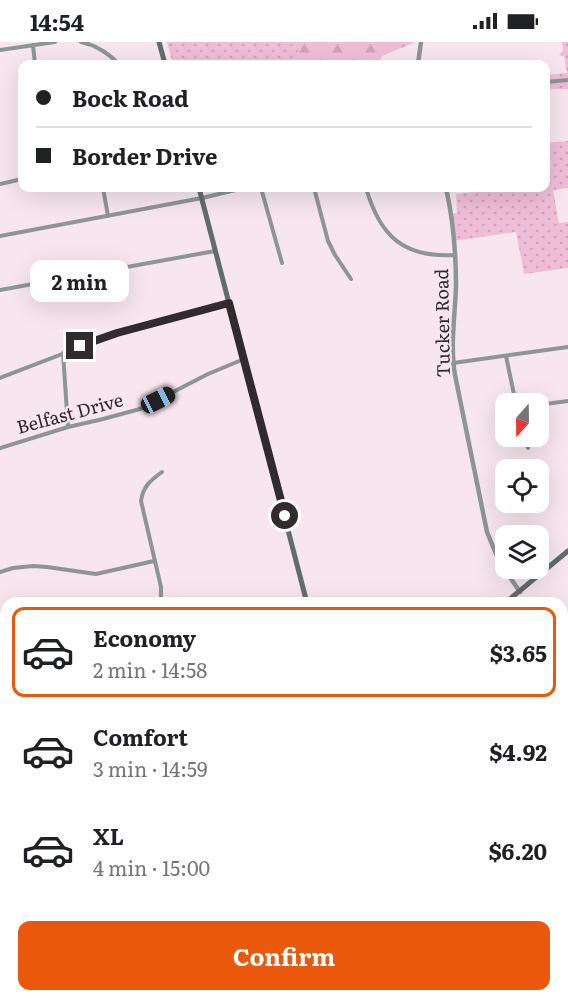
<!DOCTYPE html>
<html lang="en">
<head>
<meta charset="utf-8">
<style>
  body { margin:0; font-family:Literata,serif; background:#f2f2f2; color:#202124; height:100vh; display:flex; flex-direction:column; font-size:22px; white-space:nowrap }
  * { box-sizing:border-box; margin:0 }
  p { font-size:20px; color:#757577 }
  .icon { flex:none; width:33px; height:33px; fill:none; stroke:currentColor; stroke-width:2; stroke-linecap:round; stroke-linejoin:round }
  .map { position:relative; flex:1; overflow:hidden }
  .sheet { position:absolute; left:0px; top:555px; width:568px; height:405px; display:flex; flex-direction:column; background:#fff; border-radius:18px 18px 0 0; box-shadow:0 6px 24px #0002 }
  .sheet>* { flex:none }
  .top-card { position:absolute; left:18px; top:18px; width:532px; height:132px; border-radius:12px; box-shadow:0 6px 24px #0002; display:grid; align-content:center; height:132px; padding:0 18px; background:#fff }
  .needle { width:39px; rotate:200deg }
  .controls { position:absolute; left:495px; top:351px; display:grid; gap:12px }
  .controls a { display:grid; place-items:center; width:54px; height:54px; border-radius:12px; background:#fff; box-shadow:0 6px 24px #0002; font-size:30px }
  .end { position:absolute; width:27px; height:27px; margin:-14px; border:8px solid #322b2e; background:#fff; box-shadow:0 0 0 3px #fff }
  .from { border-radius:50% }
  .bubble { position:absolute; height:42px; border-radius:12px; background:#fff; box-shadow:0 6px 24px #0002; font-size:20px; font-weight:700; line-height:42px; text-align:center }
  .car { position:absolute; width:18px; height:36px; margin:-18px -9px; border-radius:8px; box-shadow:0 0 4px 2px #0007; background:linear-gradient(#222 24%,#8ab4d8 0 40%,#222 0 76%,#8ab4d8 0 86%,#222 0) }
  .top-card b { display:flex; align-items:center; gap:21px; height:57px; font-size:22px }
  .top-card b+b { border-top:2px solid #e0e0e0 }
  .top-card i { width:15px; height:15px; background:#202124 }
  ul { padding:10px 0 0; list-style:none }
  li { display:flex; align-items:center; gap:18px; height:90px; margin:0 12px 9px; padding:0 6px; border:3px solid transparent; border-radius:12px }
  li div { flex:1 }
  li b { display:block; font-size:22px }
  li em { font-style:normal; font-weight:700 }
  li.current { border-color:#ea580c }
  li>.icon { width:54px; height:54px; stroke-width:1.5 }
  .primary-button { display:flex; gap:12px; margin-top:auto; padding:12px 18px }
  .primary-button a { flex:1; height:69px; border-radius:12px; background:#ea580c; color:#fff; font-size:24px; font-weight:700; line-height:69px; text-align:center }
  .status { display:flex; justify-content:space-between; align-items:center; height:42px; padding:0 30px; background:#fff; direction:ltr }
  .status svg { height:16px; fill:currentColor }
  .map>svg:first-child { display:block }
  .built { fill:#efd7e2 }
  .green { fill:url(#green-dots) }
  .forest { fill:url(#forest-firs) }
  .lines { fill:none; stroke-linecap:round; stroke-linejoin:round }
  .minor { stroke:#8d9595; stroke-width:4 }
  .tertiary { stroke:#8d9595; stroke-width:4.5 }
  .secondary { stroke:#616d6c; stroke-width:5 }
  .primary { stroke:#425050; stroke-width:5 }
  .route { stroke:#322b2e; stroke-width:8 }
  .labels { text-anchor:middle; stroke-width:4.5; stroke-linejoin:round; paint-order:stroke }
  .street-label { font-size:18px; fill:#322b2e; stroke:#f7e6ed }
</style>
</head>
<body>
<div class="status"><b>14:54</b><svg viewBox="0 0 49 12"><path d="M0 12V9h3v3zM5 12V6h3v6zM10 12V3h3v9zM15 12V0h3v12zM26 1h20v11H26zM47 4h2v5h-2z"/></svg></div>
<div class="map">
<svg width="568" height="960" viewBox="0 0 568 960">
  <defs>
    <pattern id="green-dots" width="8" height="8" patternUnits="userSpaceOnUse" patternTransform="scale(1.5)"><rect width="8" height="8" fill="#efbed6"/><path d="M2 2h.1M6 6h.1" fill="none" stroke="#cda3b8" stroke-width="1.8" stroke-linecap="round"/></pattern>
    <pattern id="forest-firs" width="22" height="20" patternUnits="userSpaceOnUse" patternTransform="scale(1.5)"><rect width="22" height="20" fill="#efbed6"/><path d="M5 1l3.5 6h-7zM16 11l3.5 6h-7z" fill="#cda3b8"/></pattern>
  </defs>
  <rect width="100%" height="100%" fill="#f7e6ed"/>
  <path class="built" d="M 0,879 L 6,879 L 6,954 L 62,954 L 61,960 L 0,960 Z
    M 149,954 L 222,954 L 221,960 L 151,960 Z
    M 250,954 L 433,954 L 450,958 L 449,960 L 281,960 Z"/>
  <path class="green" d="M 167,0 L 325,0 L 331,22 L 173,22 Z
    M 562,0 L 568,0 L 568,47 L 546,47 L 546,33 L 567,31 L 564,14 L 561,14 L 559,12 L 563,9 Z
    M 568,99 L 568,146 L 553,148 L 559,181 L 568,180 L 568,226 L 524,232 L 516,190 L 453,199 L 450,172 L 457,171 L 456,152 L 493,148 L 493,146 L 546,146 L 546,101 Z"/>
  <path class="forest" d="M 300,0 L 413,0 L 413,1 L 382,14 L 379,22 L 294,22 Z"/>
  <g class="lines">
    <path class="minor" d="M 81,0 C 97,3 108,11 119,22
      M 33,3 L 35,22
      M 0,8 L 55,0
      M 153,22 L 164,19
      M 546,40 L 568,38
      M 0,142 L 22,137
      M 103,146 L 108,174
      M 261,146 L 282,221
      M 314,146 L 328,199 L 335,213 L 351,237
      M 366,146 C 380,194 403,216 455,213
      M 0,194 L 202,156 L 244,146
      M 0,248 L 215,209
      M 63,311 L 68,385
      M 506,314 L 516,362
      M 453,321 L 568,305
      M 0,336 L 117,291 L 229,261
      M 538,363 L 568,359
      M 524,394 L 528,406
      M 0,406 L 68,385 L 103,377 L 140,367 L 208,332 L 244,317
      M 0,530 L 13,526 L 33,524 L 47,525 L 96,532 L 154,519
      M 161,561 L 161,545 L 141,459 C 143,444 151,438 162,430
      M 0,624 L 6,610
      M 0,703 L 6,704
      M 0,732 L 6,734
      M 0,784 L 6,782"/>
    <path class="tertiary" d="M 418,22 L 421,0
      M 446,146 C 453,177 456,211 456,244 C 455,274 450,304 455,333 L 487,490 L 499,519 L 520,550"/>
    <path class="secondary" d="M 159,0 L 165,22
      M 199,146 L 307,561
      M 505,561 L 568,509
      M 0,796 L 6,793
      M 562,804 L 568,809"/>
    <path class="primary" d="M 0,867 L 6,868
      M 0,873 L 6,872
      M 479,954 L 509,960"/>
  </g>
  <g class="lines">
    <path class="route" d="M 80,304 L 117,291 L 229,261 L 285,474"/>
  </g>
  <g class="labels">
    <g class="street-label">
      <text transform="translate(443 281) rotate(-91)" y="6">Tucker Road</text>
      <text transform="translate(70 372) rotate(-15)" y="6">Belfast Drive</text>
    </g>
  </g>
</svg>
<div class="controls">
<a><svg class="needle" viewBox="-14 -14 28 28"><path d="M0-13l5 13h-10z" fill="#e53935"/><path d="M0 13l5-13h-10z" fill="#757577"/></svg></a>
<a><svg class="icon" aria-label="locate" viewBox="0 0 24 24"><circle cx="12" cy="12" r="6"/><path d="M12 2v4M12 18v4M2 12h4M18 12h4"/></svg></a>
<a><svg class="icon" aria-label="layers" viewBox="0 0 24 24"><path d="M12 4l9 5-9 5-9-5zM3 14l9 5 9-5"/></svg></a>
</div>
<i class="end from" style="left:285px;top:474px"></i>
<i class="end" style="left:80px;top:304px"></i>
<div class="bubble" style="left:30px;top:218px;width:99px">2 min</div>
<i class="car" style="left:158px;top:358px;rotate:63deg"></i>
<div class="top-card">
<b><i class="from"></i>Bock Road</b>
<b><i></i>Border Drive</b>
</div>
<section class="sheet">
<ul>
<li class="current"><svg class="icon" aria-label="car" viewBox="0 0 24 24"><path d="M5 17H2v-5l4-1 3-4h7l3 4 3 1v5h-3M9 17h6M6 11h13"/><circle cx="7" cy="17" r="2"/><circle cx="17" cy="17" r="2"/></svg><div><b>Economy</b><p>2 min · 14:58</p></div><em>$3.65</em></li>
<li><svg class="icon" aria-label="car" viewBox="0 0 24 24"><path d="M5 17H2v-5l4-1 3-4h7l3 4 3 1v5h-3M9 17h6M6 11h13"/><circle cx="7" cy="17" r="2"/><circle cx="17" cy="17" r="2"/></svg><div><b>Comfort</b><p>3 min · 14:59</p></div><em>$4.92</em></li>
<li><svg class="icon" aria-label="car" viewBox="0 0 24 24"><path d="M5 17H2v-5l4-1 3-4h7l3 4 3 1v5h-3M9 17h6M6 11h13"/><circle cx="7" cy="17" r="2"/><circle cx="17" cy="17" r="2"/></svg><div><b>XL</b><p>4 min · 15:00</p></div><em>$6.20</em></li>
</ul>
<div class="primary-button"><a>Confirm</a></div>
</section>
</div>
</body>
</html>
